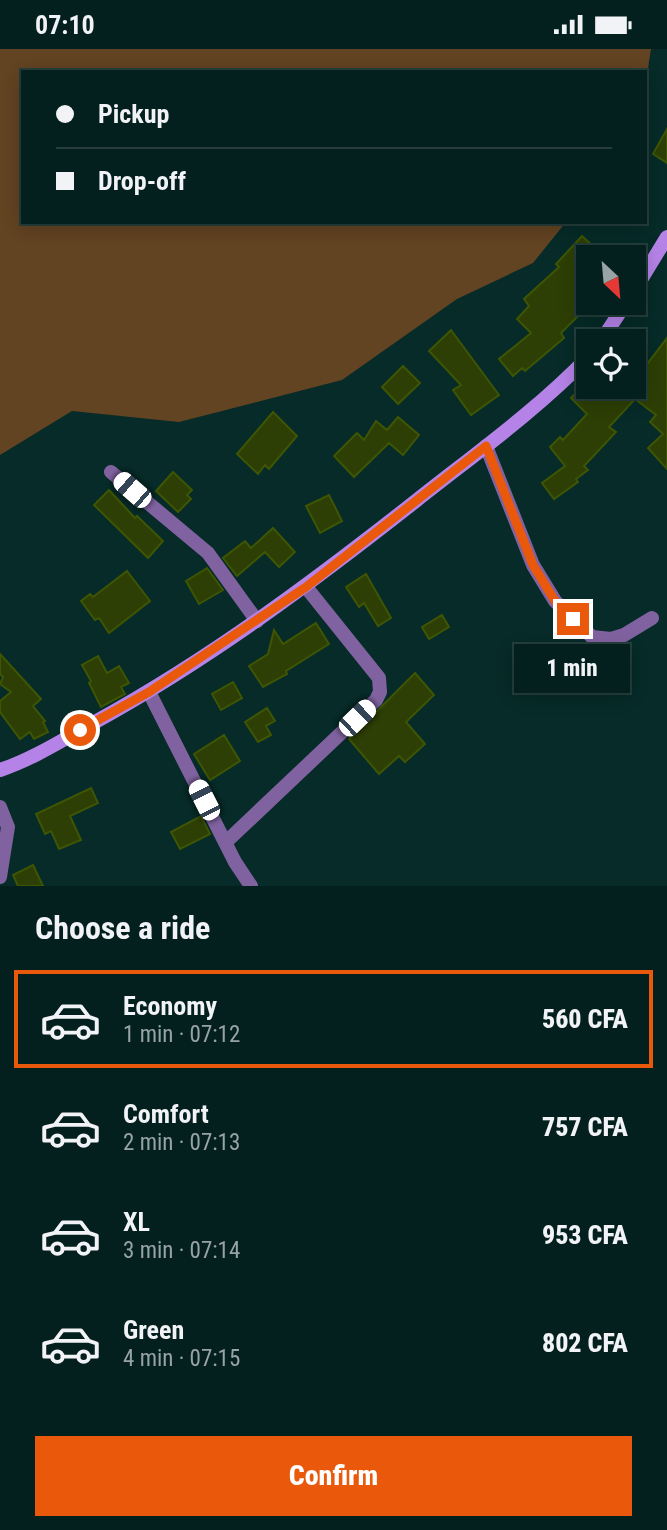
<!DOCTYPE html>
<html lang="en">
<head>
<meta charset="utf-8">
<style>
  body { margin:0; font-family:"Roboto Condensed",sans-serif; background:#122d2b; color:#f1f3f6; height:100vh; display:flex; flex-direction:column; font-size:26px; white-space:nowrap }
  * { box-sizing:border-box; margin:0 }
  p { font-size:23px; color:#97a3a4 }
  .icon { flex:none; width:38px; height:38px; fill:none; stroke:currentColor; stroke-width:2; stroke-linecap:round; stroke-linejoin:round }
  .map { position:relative; height:837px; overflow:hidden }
  .details { display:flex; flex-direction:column; background:#04201e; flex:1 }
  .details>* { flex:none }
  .banner { position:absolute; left:21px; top:21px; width:626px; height:154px; border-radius:0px; box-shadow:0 4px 18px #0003,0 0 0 2px #253e3c; display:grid; align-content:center; height:154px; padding:0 35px; background:#04201e }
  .needle { width:46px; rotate:154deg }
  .tools { position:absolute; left:576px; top:196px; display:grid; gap:14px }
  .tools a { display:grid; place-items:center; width:70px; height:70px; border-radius:0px; background:#04201e; box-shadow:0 4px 18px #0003,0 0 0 2px #253e3c; font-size:35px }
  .end { position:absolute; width:32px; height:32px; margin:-16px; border:9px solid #ea580c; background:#fff; box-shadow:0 0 0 4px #fff }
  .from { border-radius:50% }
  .bubble { position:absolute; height:49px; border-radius:0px; background:#04201e; box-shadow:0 4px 18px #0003,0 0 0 2px #253e3c; font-size:23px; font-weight:800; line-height:49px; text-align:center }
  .car { position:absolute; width:21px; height:42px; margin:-21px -10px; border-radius:9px; box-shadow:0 0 5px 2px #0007; background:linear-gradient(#fff 24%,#345 0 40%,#fff 0 76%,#345 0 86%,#fff 0) }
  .banner b { display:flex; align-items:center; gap:24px; height:66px; font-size:26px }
  .banner b+b { border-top:2px solid #253e3c }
  .banner i { width:18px; height:18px; background:#f1f3f6 }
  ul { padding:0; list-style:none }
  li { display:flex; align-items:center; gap:21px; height:98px; margin:0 14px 10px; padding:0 21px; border:4px solid transparent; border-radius:0px }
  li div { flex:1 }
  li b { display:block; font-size:26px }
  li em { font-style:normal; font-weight:800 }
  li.active { border-color:#ea580c }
  li>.icon { width:63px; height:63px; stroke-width:1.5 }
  h2 { padding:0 35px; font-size:32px; line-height:84px }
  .primary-button { display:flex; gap:14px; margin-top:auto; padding:14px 35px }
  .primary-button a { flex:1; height:80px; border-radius:0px; background:#ea580c; color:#fff; font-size:28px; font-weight:800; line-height:80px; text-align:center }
  .status { display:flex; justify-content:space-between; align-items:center; height:49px; padding:0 35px; background:#04201e; direction:ltr }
  .status svg { height:19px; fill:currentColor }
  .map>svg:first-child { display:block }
  .forest { fill:#624322 }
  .building { fill:#2d3f04; stroke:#3e5504; stroke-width:2 }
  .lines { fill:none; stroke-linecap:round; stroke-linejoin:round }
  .minor { stroke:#8062a0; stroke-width:14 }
  .secondary { stroke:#b583e8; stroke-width:14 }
  .route { stroke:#ea580c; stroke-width:9 }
</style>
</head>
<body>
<div class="status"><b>07:10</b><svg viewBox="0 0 49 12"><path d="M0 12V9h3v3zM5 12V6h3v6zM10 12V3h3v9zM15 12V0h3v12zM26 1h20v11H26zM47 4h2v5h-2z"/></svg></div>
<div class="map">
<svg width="667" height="837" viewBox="0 0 667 837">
  <rect width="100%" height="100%" fill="#062b28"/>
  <path class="forest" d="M 0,0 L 651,0 L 646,32 L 646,23 L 23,23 L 23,173 L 566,173 L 533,214 L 457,250 L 342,331 L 179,373 L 72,362 L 0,406 Z"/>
  <path class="building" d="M 667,80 L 667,114 L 653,105 Z
    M 582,187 L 605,208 L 588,208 L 588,257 L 561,284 L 564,289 L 525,322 L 522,319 L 513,327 L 499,310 L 531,284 L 517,270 L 529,257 L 524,250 L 559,218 L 556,215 Z
    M 451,281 L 499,346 L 471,366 L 453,341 L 461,336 L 429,302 Z
    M 667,289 L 667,420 L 648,399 L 663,385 L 650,373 L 656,366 L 635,350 L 609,378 L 616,383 L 584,417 L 588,421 L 576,430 L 578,433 L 554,450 L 542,434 L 565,417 L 550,398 L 560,388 L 563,391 L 587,365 L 571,349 L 582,338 L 634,338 L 634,314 L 641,323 Z
    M 403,317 L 420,334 L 398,355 L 382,338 Z
    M 273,363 L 297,387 L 269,420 L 265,416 L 258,425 L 237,405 Z
    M 398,368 L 419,386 L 403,406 L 389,394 L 354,428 L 334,407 L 357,384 L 364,391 L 376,372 L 387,381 Z
    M 173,423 L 192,441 L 187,446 L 191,450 L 178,463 L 156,442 Z
    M 109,441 L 135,469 L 137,467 L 163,492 L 148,509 L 94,456 Z
    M 329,446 L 342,472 L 320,484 L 306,457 Z
    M 273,479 L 295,503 L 279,518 L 265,503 L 237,527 L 223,509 L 245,492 L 251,499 Z
    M 207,519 L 223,541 L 199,555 L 186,532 Z
    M 127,522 L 150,552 L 109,584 L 99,569 L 95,571 L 81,552 L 90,545 L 93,548 Z
    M 366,525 L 391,569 L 378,577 L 364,554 L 359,558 L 346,538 Z
    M 442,566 L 449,578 L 429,590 L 422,578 Z
    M 316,574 L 329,595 L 286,622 L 287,625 L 263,638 L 249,617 L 268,605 L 274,581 L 283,595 Z
    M 0,605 L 41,650 L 33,657 L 45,672 L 43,673 L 48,683 L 34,690 L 30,683 L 20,690 L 0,663 L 0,652 L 11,643 L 0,635 L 3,628 L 0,625 Z
    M 98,607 L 107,624 L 119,617 L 129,634 L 121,638 L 125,645 L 101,658 L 89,634 L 91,632 L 82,616 Z
    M 415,624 L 434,646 L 406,673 L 425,695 L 405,713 L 399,707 L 379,725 L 349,690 Z
    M 233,633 L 242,649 L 221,661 L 212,645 Z
    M 267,659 L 275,672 L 266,677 L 271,686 L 258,693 L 245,673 Z
    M 224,686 L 240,712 L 210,731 L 194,705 Z
    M 91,739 L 98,754 L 70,767 L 81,791 L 59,800 L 51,782 L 45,785 L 36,765 Z
    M 201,767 L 210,785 L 180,800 L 171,783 Z
    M 33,816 L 43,837 L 18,837 L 13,826 Z"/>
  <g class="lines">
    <path class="minor" d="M 486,397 L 533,516 L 555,552 L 592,588 L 611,590 L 624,586 L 652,569
      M 111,423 L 208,504 L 257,572
      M 149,643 L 235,813 L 251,837
      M 0,758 L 8,778 L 0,828
      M 226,793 L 376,651 L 380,643 L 379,629 L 306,538"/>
    <path class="secondary" d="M 634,242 L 667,188
      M 601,292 L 626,254
      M 0,721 C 33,710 64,690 95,673 C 210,610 314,532 417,451 C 475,405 537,361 588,308"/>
  </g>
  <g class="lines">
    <path class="route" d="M 80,681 L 149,643 L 306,538 L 486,397 L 533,516 L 555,552 L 573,570"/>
  </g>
</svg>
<div class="tools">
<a><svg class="needle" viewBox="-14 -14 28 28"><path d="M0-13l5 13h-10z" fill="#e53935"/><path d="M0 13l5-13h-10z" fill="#97a3a4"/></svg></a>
<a><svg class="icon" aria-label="locate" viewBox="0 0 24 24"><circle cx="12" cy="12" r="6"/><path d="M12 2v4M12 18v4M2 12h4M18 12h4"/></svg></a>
</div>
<i class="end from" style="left:80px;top:681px"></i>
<i class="end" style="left:573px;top:570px"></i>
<div class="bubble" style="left:514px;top:595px;width:116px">1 min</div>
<i class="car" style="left:132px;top:441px;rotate:311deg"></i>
<i class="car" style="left:357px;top:669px;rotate:46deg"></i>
<i class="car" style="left:204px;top:751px;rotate:333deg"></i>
<div class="banner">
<b><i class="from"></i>Pickup</b>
<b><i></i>Drop-off</b>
</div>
</div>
<section class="details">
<h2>Choose a ride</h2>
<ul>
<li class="active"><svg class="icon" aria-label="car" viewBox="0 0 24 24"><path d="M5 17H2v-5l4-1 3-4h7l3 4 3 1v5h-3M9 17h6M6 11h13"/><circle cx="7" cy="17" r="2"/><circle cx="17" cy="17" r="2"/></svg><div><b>Economy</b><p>1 min · 07:12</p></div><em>560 CFA</em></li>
<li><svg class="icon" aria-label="car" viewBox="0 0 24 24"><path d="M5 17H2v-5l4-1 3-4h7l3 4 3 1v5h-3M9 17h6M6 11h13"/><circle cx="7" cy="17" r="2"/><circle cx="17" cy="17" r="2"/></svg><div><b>Comfort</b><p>2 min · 07:13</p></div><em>757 CFA</em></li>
<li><svg class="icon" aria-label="car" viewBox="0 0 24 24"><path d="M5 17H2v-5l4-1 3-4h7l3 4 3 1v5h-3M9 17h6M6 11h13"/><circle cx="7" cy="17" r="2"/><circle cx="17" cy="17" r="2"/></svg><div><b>XL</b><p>3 min · 07:14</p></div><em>953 CFA</em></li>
<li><svg class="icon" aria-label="car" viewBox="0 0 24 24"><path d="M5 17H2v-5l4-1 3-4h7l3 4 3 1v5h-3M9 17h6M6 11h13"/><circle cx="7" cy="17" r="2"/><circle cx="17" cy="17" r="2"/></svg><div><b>Green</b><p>4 min · 07:15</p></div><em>802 CFA</em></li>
</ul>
<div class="primary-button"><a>Confirm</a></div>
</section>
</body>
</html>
